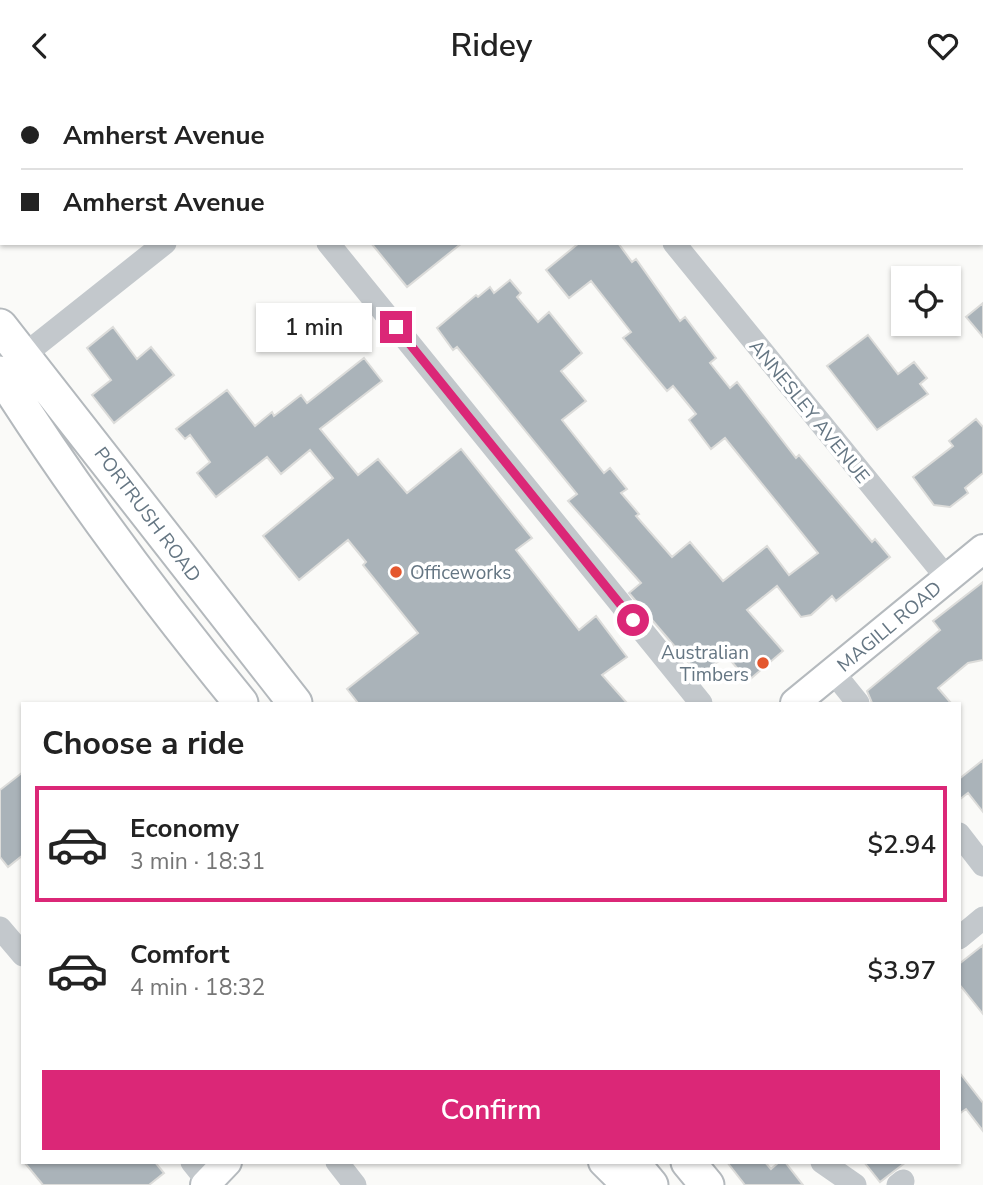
<!DOCTYPE html>
<html lang="en">
<head>
<meta charset="utf-8">
<style>
  body { margin:0; font-family:"Nunito Sans",sans-serif; background:#f6f6f6; color:#222; height:100vh; display:flex; flex-direction:column; font-size:26px; white-space:nowrap }
  * { box-sizing:border-box; margin:0 }
  p { font-size:23px; color:#767676 }
  .icon { flex:none; width:38px; height:38px; fill:none; stroke:currentColor; stroke-width:2; stroke-linecap:round; stroke-linejoin:round }
  .map { position:relative; flex:1; overflow:hidden }
  .details { position:absolute; left:21px; top:611px; width:940px; height:462px; display:flex; flex-direction:column; background:#fff; border-radius:0px; box-shadow:0 2px 5px #0004 }
  .details>* { flex:none }
  .banner { position:absolute; left:0px; top:0px; width:984px; height:154px; box-shadow:0 2px 5px #0004; display:grid; align-content:center; height:154px; padding:0 21px; background:#fff }
  .buttons { position:absolute; left:891px; top:175px; display:grid; gap:14px }
  .buttons a { display:grid; place-items:center; width:70px; height:70px; border-radius:0px; background:#fff; box-shadow:0 2px 5px #0004; font-size:35px }
  .end { position:absolute; width:32px; height:32px; margin:-16px; border:9px solid #db2777; background:#fff; box-shadow:0 0 0 4px #fff }
  .from { border-radius:50% }
  .bubble { position:absolute; height:49px; border-radius:0px; background:#fff; box-shadow:0 2px 5px #0004; font-size:23px; font-weight:600; line-height:49px; text-align:center }
  .banner b { display:flex; align-items:center; gap:24px; height:66px; font-size:26px }
  .banner b+b { border-top:2px solid #e0e0e0 }
  .banner i { width:18px; height:18px; background:#222 }
  ul { padding:0; list-style:none }
  li { display:flex; align-items:center; gap:21px; height:116px; margin:0 14px 10px; padding:0 7px; border:4px solid transparent; border-radius:0px }
  li div { flex:1 }
  li b { display:block; font-size:26px }
  li em { font-style:normal; font-weight:600 }
  li.on { border-color:#db2777 }
  li>.icon { width:63px; height:63px; stroke-width:1.5 }
  h2 { padding:0 21px; font-size:32px; line-height:84px }
  .cta { display:flex; gap:14px; margin-top:auto; padding:14px 21px }
  .cta a { flex:1; height:80px; border-radius:0px; background:#db2777; color:#fff; font-size:28px; font-weight:600; line-height:80px; text-align:center }
  header { display:flex; justify-content:space-between; align-items:center; height:91px; padding:0 21px; background:#fff; font-size:32px; font-weight:600 }
  .map>svg:first-child { display:block }
  .building { fill:#aab3b9; stroke:#dcdcda; stroke-width:2 }
  .lines { fill:none; stroke-linecap:round; stroke-linejoin:round }
  .major-casing { stroke:#b5babe; stroke-width:32 }
  .highway-casing { stroke:#b4b9bd; stroke-width:37 }
  .minor { stroke:#c3c8cc; stroke-width:23 }
  .major { stroke:#fff; stroke-width:28 }
  .highway { stroke:#fff; stroke-width:33 }
  .route { stroke:#db2777; stroke-width:9 }
  .poi-dot { fill:#e4572e; stroke:#fff; stroke-width:2.5 }
  .labels { text-anchor:middle; stroke-width:7; stroke-linejoin:round; paint-order:stroke }
  .street-label { font-size:19px; fill:#657683; stroke:#fff }
  .poi-label { font-size:19px; fill:#657683; stroke:#fff; text-anchor:start }
</style>
</head>
<body>
<header><svg class="icon" aria-label="back" viewBox="0 0 24 24"><path d="M15 5l-7 7 7 7"/></svg>Ridey<svg class="icon" aria-label="heart" viewBox="0 0 24 24"><path d="M12 20l-8-8c-3-5 5-10 8-4 3-6 11-1 8 4z"/></svg></header>
<div class="map">
<svg width="983" height="1094" viewBox="0 0 983 1094">
  <rect width="100%" height="100%" fill="#fafaf8"/>
  <path class="building" d="M 371,152 L 462,152 L 407,196 Z
    M 579,152 L 618,152 L 632,171 L 636,168 L 680,230 L 685,226 L 716,267 L 710,272 L 730,297 L 737,291 L 796,367 L 799,364 L 872,451 L 875,448 L 890,466 L 836,510 L 832,505 L 811,524 L 801,526 L 777,495 L 747,519 L 783,560 L 748,590 L 726,564 L 700,585 L 629,502 L 641,492 L 568,410 L 577,403 L 457,256 L 453,259 L 437,237 L 476,204 L 478,206 L 490,196 L 494,202 L 510,189 L 521,202 L 517,206 L 538,231 L 549,221 L 582,262 L 561,280 L 586,310 L 562,329 L 604,382 L 610,377 L 627,398 L 621,402 L 639,423 L 636,425 L 672,466 L 690,451 L 723,490 L 767,455 L 789,484 L 818,462 L 725,347 L 711,358 L 689,329 L 696,323 L 673,295 L 667,300 L 623,247 L 631,241 L 591,190 L 569,207 L 546,179 Z
    M 983,212 L 983,246 L 966,226 Z
    M 113,236 L 137,268 L 151,256 L 174,284 L 114,332 L 92,304 L 111,289 L 87,257 Z
    M 868,244 L 898,283 L 914,271 L 927,287 L 920,293 L 928,303 L 877,339 L 827,275 Z
    M 364,267 L 382,290 L 320,338 L 358,384 L 378,368 L 407,402 L 461,358 L 532,447 L 516,459 L 579,539 L 596,525 L 627,566 L 602,584 L 627,612 L 358,612 L 347,598 L 418,542 L 363,474 L 366,471 L 348,449 L 299,489 L 263,445 L 333,387 L 310,359 L 281,383 L 267,366 L 216,406 L 197,382 L 210,371 L 190,344 L 185,348 L 176,338 L 227,299 L 255,335 L 272,321 L 274,325 L 301,304 L 307,312 Z
    M 976,328 L 983,336 L 983,382 L 965,397 L 968,402 L 950,416 L 934,414 L 913,386 L 953,355 L 949,350 Z
    M 983,491 L 983,569 L 968,572 L 938,597 L 951,612 L 872,612 L 867,600 L 940,539 L 933,530 Z
    M 983,669 L 983,721 L 968,702 L 959,709 L 959,688 Z
    M 23,681 L 23,764 L 8,776 L 0,766 L 0,699 Z
    M 983,854 L 983,923 L 959,893 L 959,873 Z
    M 959,981 L 983,1012 L 983,1040 L 966,1018 L 959,1023 Z
    M 24,1071 L 155,1071 L 164,1082 L 149,1094 L 43,1094 Z
    M 727,1071 L 765,1071 L 771,1078 L 779,1071 L 785,1071 L 803,1094 L 745,1094 Z
    M 864,1071 L 906,1071 L 880,1091 Z"/>
  <g class="lines">
    <g class="major-casing">
      <path id="major" d="M 795,612 L 983,458
        M 603,1071 L 626,1094
        M 205,1094 L 227,1071"/>
    </g>
    <g class="highway-casing">
      <path id="highway" d="M 0,235 L 295,612
        M 0,282 C 73,397 155,507 241,612
        M 632,1071 L 651,1094
        M 688,1071 L 707,1094"/>
    </g>
    <path class="minor" d="M 202,0 L 204,2
      M 550,0 L 551,2
      M 903,0 L 904,2
      M 354,2 L 357,0
      M 982,96 L 983,98
      M 328,152 L 701,612
      M 674,152 L 947,487
      M 24,264 L 165,152
      M 833,581 L 858,612
      M 959,743 L 983,774
      M 0,837 L 23,864
      M 959,847 L 983,827
      M 192,1071 L 208,1091
      M 337,1071 L 355,1094
      M 822,1071 L 855,1094
      M 898,1094 L 903,1090"/>
    <use href="#major" class="major"/>
    <use href="#highway" class="highway"/>
  </g>
  <g class="lines">
    <path class="route" d="M 396,236 L 633,529"/>
  </g>
  <g class="poi-dot">
    <circle cx="396" cy="481" r="7"/>
    <circle cx="763" cy="572" r="7"/>
  </g>
  <g class="labels">
    <g class="street-label">
      <text transform="translate(810 320) rotate(51)" y="7">ANNESLEY AVENUE</text>
      <text transform="translate(148 423) rotate(53)" y="7">PORTRUSH ROAD</text>
      <text transform="translate(889 535) rotate(-40)" y="7">MAGILL ROAD</text>
    </g>
    <g class="poi-label">
      <text x="410" y="488">Officeworks</text>
      <text x="749" y="568" text-anchor="end">Australian<tspan x="749" dy="22">Timbers</tspan></text>
    </g>
  </g>
</svg>
<div class="buttons">
<a><svg class="icon" aria-label="locate" viewBox="0 0 24 24"><circle cx="12" cy="12" r="6"/><path d="M12 2v4M12 18v4M2 12h4M18 12h4"/></svg></a>
</div>
<i class="end from" style="left:633px;top:529px"></i>
<i class="end" style="left:396px;top:236px"></i>
<div class="bubble" style="left:256px;top:212px;width:116px">1 min</div>
<div class="banner">
<b><i class="from"></i>Amherst Avenue</b>
<b><i></i>Amherst Avenue</b>
</div>
<section class="details">
<h2>Choose a ride</h2>
<ul>
<li class="on"><svg class="icon" aria-label="car" viewBox="0 0 24 24"><path d="M5 17H2v-5l4-1 3-4h7l3 4 3 1v5h-3M9 17h6M6 11h13"/><circle cx="7" cy="17" r="2"/><circle cx="17" cy="17" r="2"/></svg><div><b>Economy</b><p>3 min · 18:31</p></div><em>$2.94</em></li>
<li><svg class="icon" aria-label="car" viewBox="0 0 24 24"><path d="M5 17H2v-5l4-1 3-4h7l3 4 3 1v5h-3M9 17h6M6 11h13"/><circle cx="7" cy="17" r="2"/><circle cx="17" cy="17" r="2"/></svg><div><b>Comfort</b><p>4 min · 18:32</p></div><em>$3.97</em></li>
</ul>
<div class="cta"><a>Confirm</a></div>
</section>
</div>
</body>
</html>
